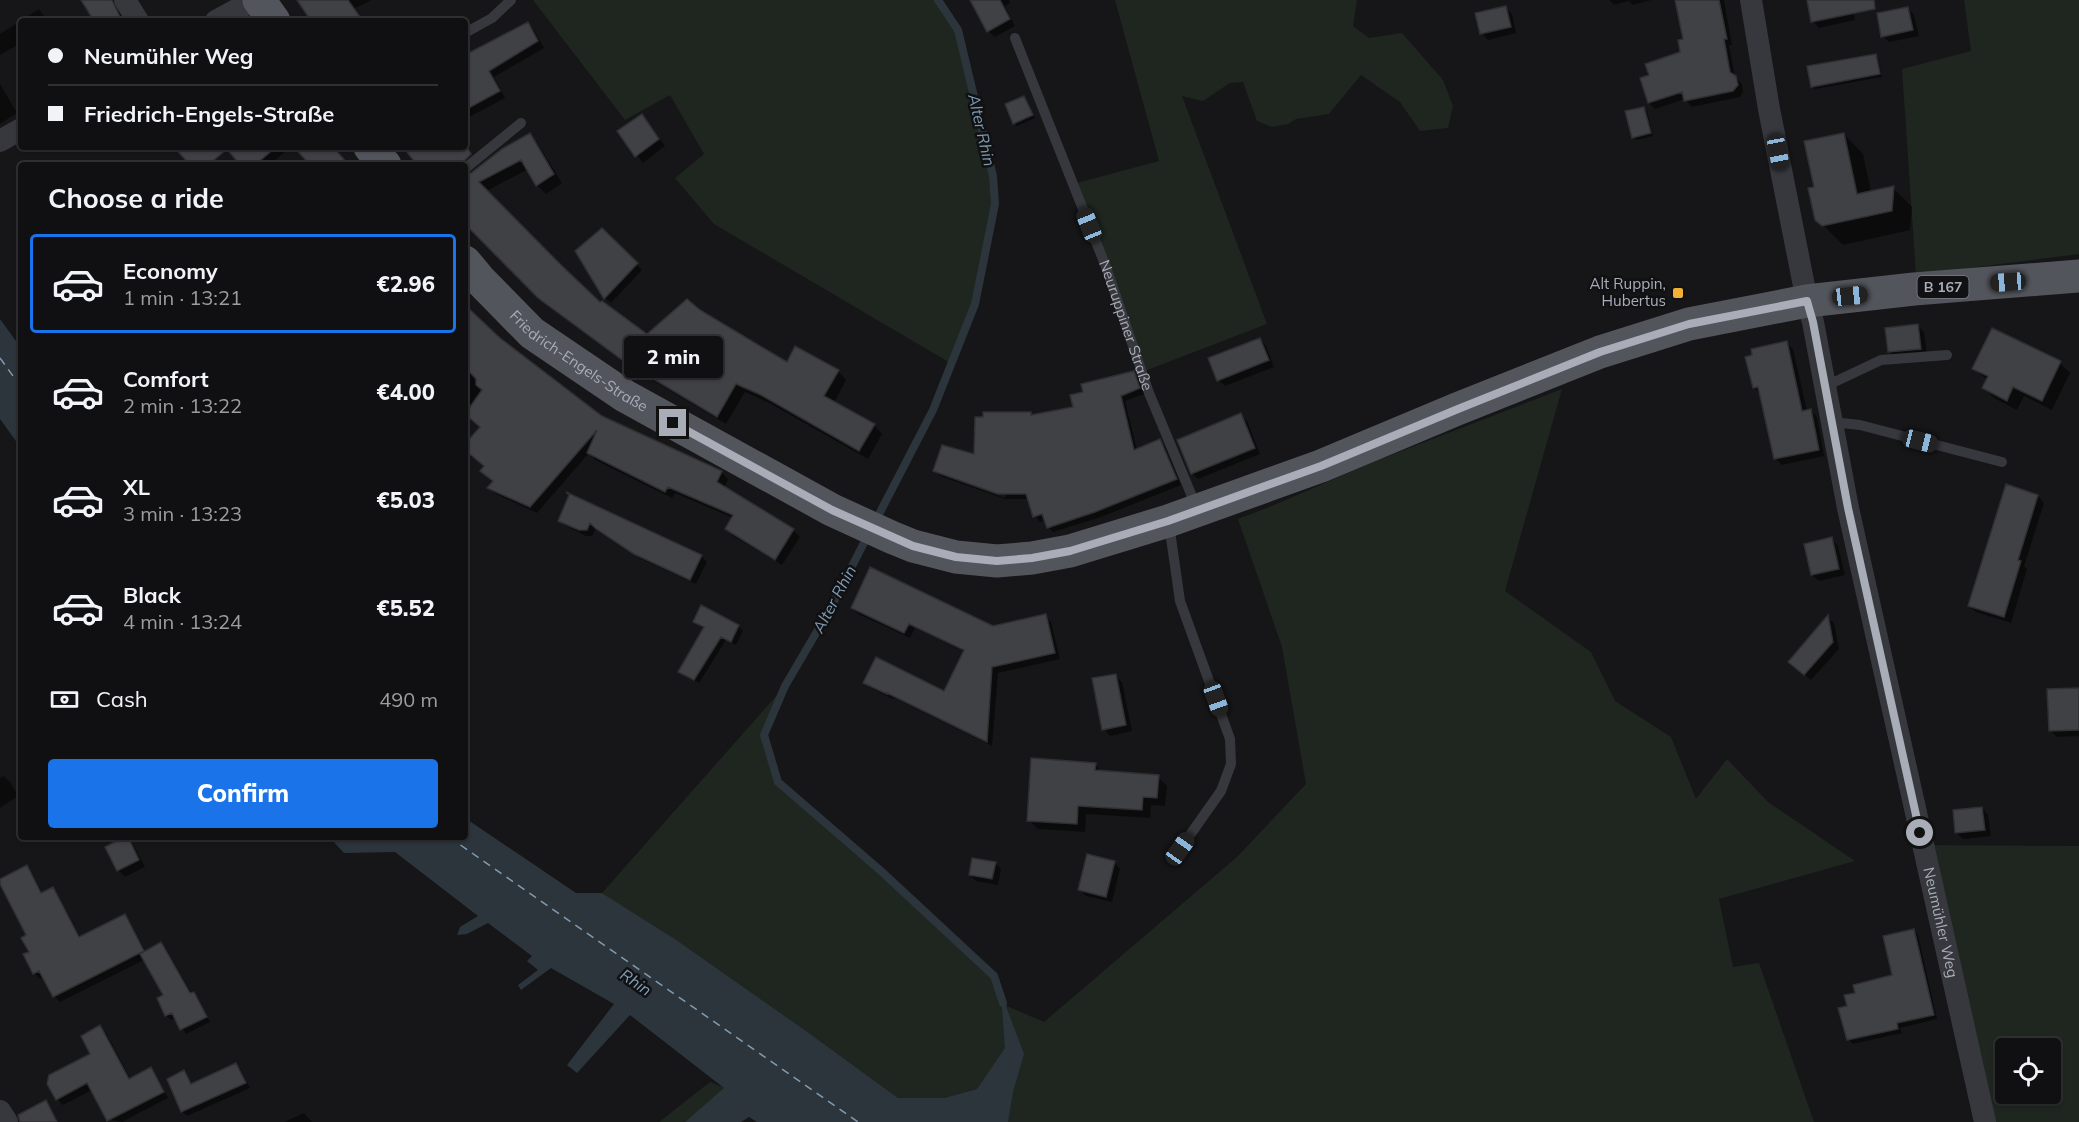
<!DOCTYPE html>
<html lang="en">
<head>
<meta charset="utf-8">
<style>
  body { margin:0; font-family:Mulish,sans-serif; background:#19191b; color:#f1f3f6; height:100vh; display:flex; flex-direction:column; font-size:22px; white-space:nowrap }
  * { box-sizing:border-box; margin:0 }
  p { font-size:20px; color:#9c9d9f }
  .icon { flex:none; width:33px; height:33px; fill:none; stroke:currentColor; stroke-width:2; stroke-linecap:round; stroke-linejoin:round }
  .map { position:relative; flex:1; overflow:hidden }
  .panel { position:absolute; left:18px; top:162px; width:450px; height:678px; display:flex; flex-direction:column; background:#101012; border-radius:6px; box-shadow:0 2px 4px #0004,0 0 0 2px #303032 }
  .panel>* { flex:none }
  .banner { position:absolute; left:18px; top:18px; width:450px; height:132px; border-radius:6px; box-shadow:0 2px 4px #0004,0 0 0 2px #303032; display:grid; align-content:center; height:132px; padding:0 30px; background:#101012 }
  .controls { position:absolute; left:1995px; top:1038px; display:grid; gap:12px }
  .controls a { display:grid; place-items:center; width:66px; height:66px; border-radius:6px; background:#101012; box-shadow:0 2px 4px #0004,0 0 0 2px #303032; font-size:30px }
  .end { position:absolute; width:27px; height:27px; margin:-14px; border:8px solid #a8adb8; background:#111; box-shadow:0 0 0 3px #111 }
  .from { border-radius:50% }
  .bubble { position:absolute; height:42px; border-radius:6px; background:#101012; box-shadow:0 2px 4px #0004,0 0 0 2px #303032; font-size:20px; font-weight:800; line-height:42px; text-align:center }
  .car { position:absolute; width:18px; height:36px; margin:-18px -9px; border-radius:8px; box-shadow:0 0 4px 2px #0007; background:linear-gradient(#222 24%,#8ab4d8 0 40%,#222 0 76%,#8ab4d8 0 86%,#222 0) }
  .banner b { display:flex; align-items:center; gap:21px; height:57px; font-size:22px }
  .banner b+b { border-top:2px solid #303032 }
  .banner i { width:15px; height:15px; background:#f1f3f6 }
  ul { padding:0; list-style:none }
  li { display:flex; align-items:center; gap:18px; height:99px; margin:0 12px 9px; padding:0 18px; border:3px solid transparent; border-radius:6px }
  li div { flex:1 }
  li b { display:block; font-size:22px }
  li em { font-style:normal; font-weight:800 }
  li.current { border-color:#1a73e8 }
  li>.icon { width:54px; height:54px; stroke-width:1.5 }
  h2 { padding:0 30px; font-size:27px; line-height:72px }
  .pay { display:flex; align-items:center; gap:15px; height:66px; padding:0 30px; font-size:22px }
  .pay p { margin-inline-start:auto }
  .primary-button { display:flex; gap:12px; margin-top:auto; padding:12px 30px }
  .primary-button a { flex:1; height:69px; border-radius:6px; background:#1a73e8; color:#fff; font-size:24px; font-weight:800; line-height:69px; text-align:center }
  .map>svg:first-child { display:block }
  .green { fill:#1e261f; fill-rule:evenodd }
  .water { fill:#2c353c }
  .shadow { fill:#0007; fill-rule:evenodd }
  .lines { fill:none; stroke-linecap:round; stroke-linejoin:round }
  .stream { stroke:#2c353c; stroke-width:8 }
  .ferry { stroke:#7f9bb3; stroke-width:1.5; stroke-dasharray:8 6; stroke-linecap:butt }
  .building { fill:#404145; stroke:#303034; stroke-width:1.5 }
  .lane { stroke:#37383d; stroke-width:10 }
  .street { stroke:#37383d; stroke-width:22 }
  .primary { stroke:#53555c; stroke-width:33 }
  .route { stroke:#a8adb8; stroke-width:8 }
  .poi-dot { fill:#f2b134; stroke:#111113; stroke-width:2 }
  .labels { text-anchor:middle; stroke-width:5; stroke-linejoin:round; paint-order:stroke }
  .shield { fill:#111113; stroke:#7b7e86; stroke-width:1.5 }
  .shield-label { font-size:14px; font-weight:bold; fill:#a8adb8 }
  .poi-label { font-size:15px; fill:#a8adb8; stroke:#111113; text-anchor:end }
  .street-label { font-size:15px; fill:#a8adb8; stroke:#111113 }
  .water-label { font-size:16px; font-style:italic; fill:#7f9bb3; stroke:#111113 }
</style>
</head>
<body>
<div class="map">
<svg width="2079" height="1122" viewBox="0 0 2079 1122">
  <rect width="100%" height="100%" fill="#161618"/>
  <path class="green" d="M 533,0 L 938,0 L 958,30 L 993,176 L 995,204 L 975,304 L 952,364 L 714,224 L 675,178 L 704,154 L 670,95 L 625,120 Z
    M 1115,0 L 1357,0 L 1353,26 L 1369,38 L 1402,33 L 1443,80 L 1453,106 L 1448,128 L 1420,131 L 1400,102 L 1361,75 L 1329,114 L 1296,119 L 1288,124 L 1272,127 L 1257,121 L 1243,82 L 1230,83 L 1203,101 L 1182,96 L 1267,324 L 1142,372 L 1073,184 L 1159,161 Z
    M 1964,0 L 2079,0 L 2079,254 L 1916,275 L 1902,69 L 1971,51 Z
    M 1562,389 L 1505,591 L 1591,652 L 1615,701 L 1671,737 L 1696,799 L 1727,759 L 1768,802 L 1855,861 L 1719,899 L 1733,967 L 1759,963 L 1814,1122 L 1008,1122 L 1005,1049 L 977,1089 L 944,1098 L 898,1098 L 809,1033 L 675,939 L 602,893 L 785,686 L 764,735 L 777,782 L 993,976 L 1007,1006 L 1044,1022 L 1237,857 L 1306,784 L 1282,647 L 1238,519 L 1272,506 L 1373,462 Z
    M 1930,845 L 2079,846 L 2079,1122 L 1987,1122 ZM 2006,1048 L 2050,1048 L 2050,1094 L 2006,1094 Z
    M 710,1082 L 725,1088 L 685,1122 L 659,1122 Z"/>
  <path class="water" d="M 0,319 L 21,348 L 21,448 L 0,419 Z
    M 465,818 L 576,893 L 602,893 L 675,939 L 809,1033 L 898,1098 L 944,1098 L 977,1089 L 1005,1048 L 1001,993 L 1024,1054 L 1013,1092 L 1008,1122 L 757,1122 L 749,1117 L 741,1122 L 685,1122 L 724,1088 L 630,1015 L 577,1073 L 567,1065 L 614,1004 L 551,968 L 521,990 L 518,985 L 538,970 L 527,961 L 532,956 L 488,923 L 467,934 L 457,935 L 460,927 L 478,916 L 395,852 L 344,853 L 332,840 L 335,837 L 465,837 Z"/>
  <path class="shadow" d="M 83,0 L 119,0 L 117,7 L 124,21 L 82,21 L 92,15 Z
    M 299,0 L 372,0 L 355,8 L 364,21 L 313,21 Z
    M 972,0 L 1009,0 L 1010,3 L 1005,6 L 1015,26 L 995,37 L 988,31 Z
    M 1609,0 L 1651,0 L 1633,5 L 1629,1 L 1614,5 Z
    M 1677,0 L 1724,0 L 1732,45 L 1729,45 L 1735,77 L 1742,84 L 1743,92 L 1740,97 L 1692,107 L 1685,99 L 1655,109 L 1649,103 L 1641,79 L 1651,76 L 1682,53 L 1685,40 Z
    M 1808,0 L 1851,0 L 1855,20 L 1819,28 L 1813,21 Z
    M 1505,7 L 1512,14 L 1516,33 L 1488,40 L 1482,33 Z
    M 1908,8 L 1914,15 L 1919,36 L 1889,42 L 1883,36 Z
    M 39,9 L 47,21 L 21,21 L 21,43 L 0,55 L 0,34 Z
    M 527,24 L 534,30 L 544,48 L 494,77 L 505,98 L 469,117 L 465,114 L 465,58 Z
    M 1876,55 L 1878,58 L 1882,77 L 1815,89 L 1812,86 Z
    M 0,84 L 17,113 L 0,124 Z
    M 1024,98 L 1035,118 L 1017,126 L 1014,123 Z
    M 1644,108 L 1647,111 L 1653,136 L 1636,140 L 1633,137 Z
    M 642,116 L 665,146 L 643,163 L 619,132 Z
    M 1844,134 L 1863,154 L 1871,192 L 1893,188 L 1912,207 L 1910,230 L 1843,245 L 1817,219 L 1815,188 Z
    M 530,135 L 538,144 L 562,183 L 546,194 L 538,186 L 528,169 L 483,193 L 600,304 L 647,336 L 699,311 L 787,364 L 838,371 L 846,380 L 834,403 L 874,425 L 882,434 L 868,459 L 771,404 L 745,392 L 726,424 L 635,370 L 548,306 L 465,222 L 465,170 L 469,175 Z
    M 232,147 L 290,147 L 270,165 L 242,165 Z
    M 602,230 L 642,270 L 611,303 L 605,298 L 577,251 Z
    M 465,307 L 499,339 L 602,418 L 721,472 L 728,479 L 724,488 L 793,530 L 800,537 L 782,565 L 733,536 L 727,529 L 733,518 L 675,493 L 672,498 L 595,460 L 589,453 L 537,513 L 496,494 L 489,488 L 494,482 L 482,471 L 486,466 L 465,449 L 465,446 L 482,428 L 465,415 Z
    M 1917,325 L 1924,332 L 1927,355 L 1896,358 L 1889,351 Z
    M 1260,339 L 1266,346 L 1274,367 L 1225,386 L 1218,380 Z
    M 1787,343 L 1793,349 L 1807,411 L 1811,410 L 1817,417 L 1824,456 L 1782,465 L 1776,459 L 1761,395 L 1754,387 Z
    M 2060,363 L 2070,373 L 2052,410 L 2024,396 L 2017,410 L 1994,398 L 1984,388 L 1988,380 L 1974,369 Z
    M 1133,373 L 1139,378 L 1144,394 L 1125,401 L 1137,450 L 1160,441 L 1165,447 L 1181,485 L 1101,517 L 1053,532 L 1048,527 L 1046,520 L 1040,522 L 1035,516 L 1029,499 L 1005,499 L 940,476 L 935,470 L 975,456 L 1030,414 L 1033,417 L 1074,409 L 1085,393 ZM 939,471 L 1006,495 L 1005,498 L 939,474 Z
    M 1240,415 L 1247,421 L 1260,454 L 1198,479 L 1192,473 Z
    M 571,495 L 701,556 L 707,562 L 696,584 L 641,559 L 596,528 L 592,536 L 586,536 L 566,526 L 560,520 Z
    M 2038,496 L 2044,503 L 2024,566 L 2027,569 L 2011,623 L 1976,612 L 1969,606 Z
    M 1832,539 L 1838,546 L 1845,575 L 1819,581 L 1812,575 Z
    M 852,608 L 993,627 L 1045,616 L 1051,622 L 1060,659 L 998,673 L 992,746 L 894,698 L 893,699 L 871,688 L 865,683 L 944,693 L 965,652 L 915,628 L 910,638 L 858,614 Z
    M 1828,618 L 1834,623 L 1839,649 L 1811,680 L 1797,668 Z
    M 695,622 L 738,626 L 743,631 L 736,645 L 726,640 L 699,683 L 680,672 L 704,629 Z
    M 1115,675 L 1122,682 L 1132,731 L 1110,736 L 1104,729 Z
    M 2079,690 L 2079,736 L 2057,737 L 2050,730 Z
    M 1095,764 L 1103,773 L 1158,777 L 1167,786 L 1165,806 L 1151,805 L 1150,818 L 1086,814 L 1085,832 L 1038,829 L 1029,820 Z
    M 4,776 L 11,783 L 18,796 L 0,808 L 0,778 Z
    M 1982,808 L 1988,815 L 1991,836 L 1963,839 L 1956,832 Z
    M 126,837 L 133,844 L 145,867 L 125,877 L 118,870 Z
    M 1114,862 L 1120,869 L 1112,902 L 1086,896 L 1080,890 Z
    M 995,863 L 1001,869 L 998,885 L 976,881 L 970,875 Z
    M 27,867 L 32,873 L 43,894 L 52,889 L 58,895 L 81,938 L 124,916 L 130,922 L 146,952 L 161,944 L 165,948 L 192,994 L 193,993 L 198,998 L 210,1022 L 186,1034 L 176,1018 L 171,1020 L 166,1015 L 165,996 L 144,960 L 60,1002 L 54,996 L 44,977 L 40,979 L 34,973 L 28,936 Z
    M 1914,930 L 1918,935 L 1937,1019 L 1900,1028 L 1902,1033 L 1853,1044 L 1849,1040 L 1849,1007 L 1857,994 L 1894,977 Z
    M 100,1027 L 106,1033 L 131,1080 L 151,1069 L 156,1075 L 168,1098 L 122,1122 L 109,1120 L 92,1090 L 63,1105 L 57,1099 L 92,1054 Z
    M 236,1065 L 240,1069 L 250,1088 L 187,1116 L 182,1111 L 169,1080 L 184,1072 L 193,1085 Z
    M 304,1113 L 312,1122 L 284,1122 Z"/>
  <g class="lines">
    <path class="stream" d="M 875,522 L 933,410 L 975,304 L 995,204 L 993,176 L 958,30 L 938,0
      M 868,535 L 829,611 L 785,686 L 764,735 L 778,782 L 881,871 L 994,976 L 1003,1003"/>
    <path class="ferry" d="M 0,358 L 21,387
      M 449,837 L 858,1122"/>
  </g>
  <path class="building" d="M 81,0 L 112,0 L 122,21 L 94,21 Z
    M 297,0 L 348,0 L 363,21 L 311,21 Z
    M 970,0 L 1000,0 L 1010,19 L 987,32 Z
    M 1675,0 L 1719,0 L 1727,39 L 1724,39 L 1730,72 L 1736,76 L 1738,85 L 1733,91 L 1684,101 L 1682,92 L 1648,103 L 1640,78 L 1649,75 L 1645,64 L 1680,52 L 1678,40 L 1683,39 Z
    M 1807,0 L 1874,0 L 1875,9 L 1811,22 Z
    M 1506,6 L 1511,27 L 1480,34 L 1475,13 Z
    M 1908,7 L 1913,30 L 1881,37 L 1877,13 Z
    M 528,22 L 538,41 L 489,71 L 500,91 L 465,110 L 465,55 Z
    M 1876,54 L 1880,74 L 1811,87 L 1807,66 Z
    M 1024,96 L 1033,115 L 1013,124 L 1005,104 Z
    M 1644,107 L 1651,133 L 1632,138 L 1625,111 Z
    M 642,114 L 659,139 L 635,157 L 617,131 Z
    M 530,133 L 554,174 L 536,186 L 521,160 L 479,182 L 560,264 L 600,302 L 602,301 L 647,334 L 687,299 L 700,310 L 787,362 L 795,346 L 839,370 L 824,396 L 875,424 L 859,451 L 761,395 L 736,384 L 717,417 L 625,362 L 538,298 L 465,224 L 465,174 L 471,173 L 502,149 Z
    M 1844,133 L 1857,194 L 1894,186 L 1892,211 L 1822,226 L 1815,220 L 1808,188 L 1814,187 L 1804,141 Z
    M 174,147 L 276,147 L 255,165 L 240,165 L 227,149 L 208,165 L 190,165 Z
    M 294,147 L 333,147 L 349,165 L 310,165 Z
    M 403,147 L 467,147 L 471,154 L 460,165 L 417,165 Z
    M 602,228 L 638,263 L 604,299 L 575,251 Z
    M 465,305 L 500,338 L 602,416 L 722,471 L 717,482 L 794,529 L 775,560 L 725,529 L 733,515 L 668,487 L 665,492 L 587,453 L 597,430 L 530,507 L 487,488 L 493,481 L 480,471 L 484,466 L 465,450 L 465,444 L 480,427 L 465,414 L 482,390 L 476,385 L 476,379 L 465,367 Z
    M 1918,324 L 1921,349 L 1888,352 L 1885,328 Z
    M 1992,328 L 2061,361 L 2042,401 L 2013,387 L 2007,401 L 1982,388 L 1988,376 L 1972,369 Z
    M 1260,338 L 1269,360 L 1217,381 L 1208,358 Z
    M 1787,341 L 1802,411 L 1811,409 L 1819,450 L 1774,459 L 1758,387 L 1753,388 L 1745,357 L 1752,355 L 1751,349 Z
    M 1134,371 L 1140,388 L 1121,396 L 1134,450 L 1160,439 L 1177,479 L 1095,512 L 1047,528 L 1042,514 L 1033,517 L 1026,494 L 998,494 L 933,471 L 942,445 L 974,454 L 975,417 L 983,417 L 983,412 L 1031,412 L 1031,415 L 1073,407 L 1070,395 L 1083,392 L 1081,384 Z
    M 1241,413 L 1255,448 L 1191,474 L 1177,440 Z
    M 2006,484 L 2038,495 L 2018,560 L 2021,561 L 2004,617 L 1968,606 Z
    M 566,492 L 702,555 L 690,580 L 634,554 L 595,528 L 590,523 L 587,530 L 579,530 L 558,521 L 569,495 Z
    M 1832,537 L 1839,569 L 1811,575 L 1804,544 Z
    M 870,567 L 993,626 L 1046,614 L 1055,653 L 992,667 L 987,742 L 887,693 L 887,694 L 863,683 L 876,657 L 944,691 L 964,650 L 909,624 L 904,633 L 851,608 Z
    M 701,605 L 739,625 L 731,642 L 721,637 L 694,680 L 678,672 L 704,627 L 693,622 Z
    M 1828,615 L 1833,642 L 1804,675 L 1788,662 Z
    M 1116,674 L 1126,725 L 1102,730 L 1092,678 Z
    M 2079,688 L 2079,730 L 2049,731 L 2047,689 Z
    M 1031,758 L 1096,763 L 1095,770 L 1159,775 L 1157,798 L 1143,797 L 1142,810 L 1078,806 L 1077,824 L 1027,821 Z
    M 1982,807 L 1985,830 L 1955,833 L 1953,810 Z
    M 124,837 L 128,837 L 139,860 L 117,871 L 105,847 Z
    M 1087,854 L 1115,861 L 1106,897 L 1078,890 Z
    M 972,858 L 996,862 L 992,879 L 969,875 Z
    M 27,865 L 41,893 L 53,887 L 79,937 L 125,914 L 144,951 L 53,997 L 39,971 L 33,974 L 23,954 L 29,952 L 21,938 L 26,935 L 0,884 L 0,879 Z
    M 1914,929 L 1934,1015 L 1897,1023 L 1898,1029 L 1847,1040 L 1838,1008 L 1847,1006 L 1844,995 L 1855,993 L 1853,985 L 1892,975 L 1883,936 Z
    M 161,942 L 190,993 L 194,992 L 207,1017 L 180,1030 L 172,1013 L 165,1016 L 157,998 L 163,995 L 140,954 Z
    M 100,1025 L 129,1079 L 151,1067 L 164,1092 L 107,1121 L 87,1083 L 56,1100 L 47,1084 L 49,1075 L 90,1054 L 81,1036 Z
    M 236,1063 L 246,1083 L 181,1112 L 167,1079 L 184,1070 L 191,1084 Z
    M 46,1100 L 57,1122 L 20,1122 L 18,1115 Z"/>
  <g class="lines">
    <g class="lane">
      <path d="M 465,33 L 492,18 L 511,0"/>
      <path id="s1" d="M 1015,38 L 1106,267 L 1149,393 L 1196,506"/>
      <path d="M 467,167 L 521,123"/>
      <path d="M 1826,386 L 1881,360 L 1947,355"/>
      <path d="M 1832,422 L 1860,425 L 2002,462"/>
      <path d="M 1169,524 L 1180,601 L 1230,739 L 1231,764 L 1221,791 L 1180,849"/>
    </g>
    <g class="street">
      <path d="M 125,0 L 138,21"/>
      <path id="s2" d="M 1751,0 L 1769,109 L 1807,301 L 1813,322 L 1848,508 L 1985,1122"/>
      <path d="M 216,21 L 254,0"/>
      <path d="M 0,141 L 21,129"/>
      <path d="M 0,1111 L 7,1122"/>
    </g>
    <g class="primary">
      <path d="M 259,0 L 274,21"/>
      <path d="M 370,147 L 385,165"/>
      <path id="s3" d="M 465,262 L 480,280 L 532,333 L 625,396 L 832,510 L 891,537 L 913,546 L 956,557 L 997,561 L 1032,558 L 1070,551 L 1168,521 L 1321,466 L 1457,409 L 1600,352 L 1689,324 L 1807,301 L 1914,289 L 2079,276"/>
    </g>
  </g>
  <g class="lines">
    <path class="route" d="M 673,423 L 832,510 L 913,546 L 956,557 L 997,561 L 1032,558 L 1070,551 L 1168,521 L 1321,466 L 1458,409 L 1600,352 L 1689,324 L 1807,301 L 1813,322 L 1848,508 L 1920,833"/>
  </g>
  <rect class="poi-dot" x="1672" y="287" width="12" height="12" rx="3"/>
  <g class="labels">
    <rect class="shield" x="1917.5" y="276" width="51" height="22" rx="4.5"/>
    <g class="shield-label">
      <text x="1943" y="292">B 167</text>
    </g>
    <g class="poi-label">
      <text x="1666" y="289">Alt Ruppin,<tspan x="1666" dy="17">Hubertus</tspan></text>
    </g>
    <g class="street-label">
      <text dy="5" stroke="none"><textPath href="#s1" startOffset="308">Neuruppiner Straße</textPath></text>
      <text dy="5" stroke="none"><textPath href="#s3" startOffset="152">Friedrich-Engels-Straße</textPath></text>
      <text dy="5" stroke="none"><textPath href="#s2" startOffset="942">Neumühler Weg</textPath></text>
    </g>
    <g class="water-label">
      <text transform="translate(982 130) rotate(77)" y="6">Alter Rhin</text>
      <text transform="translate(834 599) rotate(-62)" y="6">Alter Rhin</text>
      <text transform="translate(636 982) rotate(34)" y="6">Rhin</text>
    </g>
  </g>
</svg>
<div class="controls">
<a><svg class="icon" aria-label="locate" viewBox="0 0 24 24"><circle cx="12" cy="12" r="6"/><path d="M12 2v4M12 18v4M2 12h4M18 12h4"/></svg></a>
</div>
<i class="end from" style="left:1920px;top:833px"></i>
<i class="end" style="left:673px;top:423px"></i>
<div class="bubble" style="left:624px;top:336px;width:99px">2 min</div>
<i class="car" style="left:1778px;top:152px;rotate:169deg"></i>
<i class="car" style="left:1089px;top:225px;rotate:338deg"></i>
<i class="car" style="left:2008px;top:282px;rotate:266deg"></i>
<i class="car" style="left:1850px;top:296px;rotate:84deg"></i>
<i class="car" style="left:1920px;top:441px;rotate:104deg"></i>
<i class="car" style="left:1216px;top:699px;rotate:160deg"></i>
<i class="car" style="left:1180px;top:849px;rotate:35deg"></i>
<div class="banner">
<b><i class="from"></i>Neumühler Weg</b>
<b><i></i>Friedrich-Engels-Straße</b>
</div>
<section class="panel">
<h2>Choose a ride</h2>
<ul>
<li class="current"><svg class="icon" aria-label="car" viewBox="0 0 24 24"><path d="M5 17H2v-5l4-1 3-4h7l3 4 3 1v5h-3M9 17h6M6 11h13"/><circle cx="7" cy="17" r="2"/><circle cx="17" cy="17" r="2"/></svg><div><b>Economy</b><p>1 min · 13:21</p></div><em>€2.96</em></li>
<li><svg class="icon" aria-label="car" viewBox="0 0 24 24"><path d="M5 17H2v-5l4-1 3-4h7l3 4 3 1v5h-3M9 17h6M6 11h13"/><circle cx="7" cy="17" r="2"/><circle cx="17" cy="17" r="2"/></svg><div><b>Comfort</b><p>2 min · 13:22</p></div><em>€4.00</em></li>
<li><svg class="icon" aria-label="car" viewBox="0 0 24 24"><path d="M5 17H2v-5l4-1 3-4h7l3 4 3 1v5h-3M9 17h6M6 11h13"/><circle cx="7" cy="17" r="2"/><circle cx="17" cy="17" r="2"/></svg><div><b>XL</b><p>3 min · 13:23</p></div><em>€5.03</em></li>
<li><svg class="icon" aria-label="car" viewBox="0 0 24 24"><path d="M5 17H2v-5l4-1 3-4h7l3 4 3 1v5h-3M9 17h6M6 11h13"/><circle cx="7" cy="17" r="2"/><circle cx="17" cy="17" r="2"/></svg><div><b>Black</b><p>4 min · 13:24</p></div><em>€5.52</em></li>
</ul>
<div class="pay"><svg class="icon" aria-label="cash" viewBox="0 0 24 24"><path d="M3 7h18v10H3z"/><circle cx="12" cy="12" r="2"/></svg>Cash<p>490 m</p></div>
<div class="primary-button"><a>Confirm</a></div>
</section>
</div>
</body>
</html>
